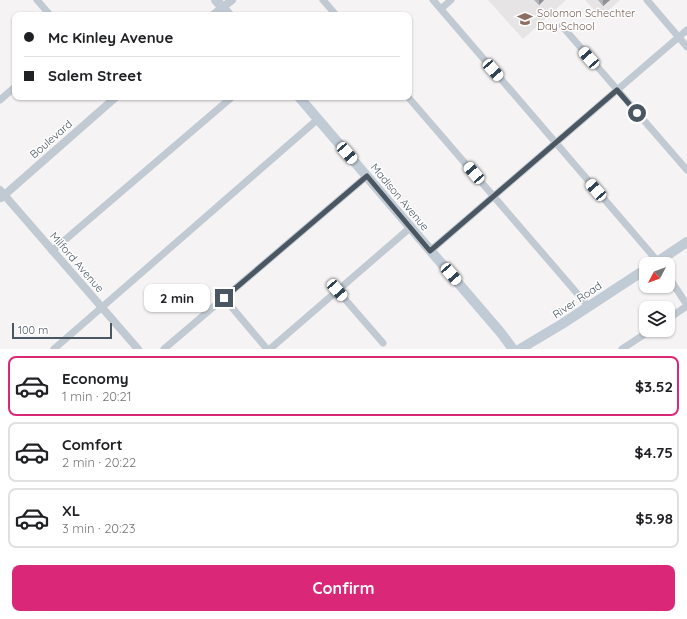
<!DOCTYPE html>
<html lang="en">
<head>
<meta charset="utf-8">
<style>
  body { margin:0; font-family:Quicksand,sans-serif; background:#f6f6f6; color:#202124; height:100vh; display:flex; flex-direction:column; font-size:15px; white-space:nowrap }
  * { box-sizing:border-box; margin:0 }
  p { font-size:13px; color:#757577 }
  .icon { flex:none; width:22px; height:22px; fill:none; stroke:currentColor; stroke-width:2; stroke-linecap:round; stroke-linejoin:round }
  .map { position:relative; height:349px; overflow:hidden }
  .drawer { display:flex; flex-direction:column; background:#fff; flex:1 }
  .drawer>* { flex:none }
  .hud { position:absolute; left:12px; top:12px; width:400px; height:88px; border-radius:8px; box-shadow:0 1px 3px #0004; display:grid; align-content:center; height:88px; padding:0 12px; background:#fff }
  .needle { width:26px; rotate:229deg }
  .buttons { position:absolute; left:639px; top:257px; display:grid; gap:8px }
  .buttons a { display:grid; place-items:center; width:36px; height:36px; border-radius:8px; background:#fff; box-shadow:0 1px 3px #0004; font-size:20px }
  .scale { position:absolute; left:12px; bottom:10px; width:100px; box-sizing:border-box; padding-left:4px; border:2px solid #4a5661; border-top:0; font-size:11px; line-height:14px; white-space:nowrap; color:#4a5661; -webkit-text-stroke:3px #fff; paint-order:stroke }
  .end { position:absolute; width:18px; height:18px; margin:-9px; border:5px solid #4a5661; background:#fff; box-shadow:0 0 0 2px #fff }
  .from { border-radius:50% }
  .bubble { position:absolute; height:28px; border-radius:8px; background:#fff; box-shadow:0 1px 3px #0004; font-size:13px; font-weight:800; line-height:28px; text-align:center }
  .car { position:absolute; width:12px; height:24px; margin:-12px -6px; border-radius:5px; box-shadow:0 0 3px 1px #0007; background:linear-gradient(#fff 24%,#345 0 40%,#fff 0 76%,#345 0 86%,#fff 0) }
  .hud b { display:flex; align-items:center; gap:14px; height:38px; font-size:15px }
  .hud b+b { border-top:1px solid #e0e0e0 }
  .hud i { width:10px; height:10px; background:#202124 }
  ul { padding:7px 0 0; list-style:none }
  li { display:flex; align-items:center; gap:12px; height:60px; margin:0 8px 6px; padding:0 4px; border:2px solid #e0e0e0; border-radius:8px }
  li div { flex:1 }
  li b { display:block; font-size:15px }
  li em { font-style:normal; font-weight:800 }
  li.current { border-color:#db2777 }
  li>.icon { width:36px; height:36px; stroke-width:1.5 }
  .button { display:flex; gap:8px; margin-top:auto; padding:8px 12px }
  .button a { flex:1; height:46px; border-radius:8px; background:#db2777; color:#fff; font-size:16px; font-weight:800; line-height:46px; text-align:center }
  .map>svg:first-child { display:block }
  .education { fill:#e6e4e5 }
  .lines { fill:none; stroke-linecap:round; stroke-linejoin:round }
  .minor { stroke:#c1cad2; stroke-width:7 }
  .tertiary { stroke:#c1cad2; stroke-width:8 }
  .secondary { stroke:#c1cbd6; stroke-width:10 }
  .wall { fill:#b0b2b7 }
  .shaded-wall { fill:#909195 }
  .route { stroke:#4a5661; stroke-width:5 }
  .labels { text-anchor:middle; stroke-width:3; stroke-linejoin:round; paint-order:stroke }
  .education-label { font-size:11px; fill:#785e54; stroke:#fff; text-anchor:start }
  .street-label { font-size:11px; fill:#4a5661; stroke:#fff }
</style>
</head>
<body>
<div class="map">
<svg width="687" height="349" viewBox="0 0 687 349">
  <rect width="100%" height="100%" fill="#f5f3f3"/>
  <path class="education" d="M 488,0 L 566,0 L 523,39 Z
    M 585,0 L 620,0 L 601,17 Z"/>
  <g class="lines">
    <path class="minor" d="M 37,0 L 50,15
      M 323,0 L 336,15
      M 433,0 L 660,264
      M 647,0 L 687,47
      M 441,9 L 451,0
      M 562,26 L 687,170
      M 408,97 L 588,306
      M 0,100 L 15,87
      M 52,251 L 232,97
      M 430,251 L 687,30
      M 668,276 L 687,305
      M 337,290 L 383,343
      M 224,298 L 267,349
      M 668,319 L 687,306
      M 54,349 L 318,119
      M 164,349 L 367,176
      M 270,349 L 411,227
      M 622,349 L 651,330"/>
    <path class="tertiary" d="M 213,15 L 232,0
      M 0,190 L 138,349
      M 1,198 L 116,97"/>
    <path class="secondary" d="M 216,0 L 229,15
      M 299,97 L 501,333 L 513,349
      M 654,264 L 687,242
      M 520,349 L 562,324 L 646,269"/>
  </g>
  <path class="wall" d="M 534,0 L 544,0 L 539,5 Z
    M 598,0 L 610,0 L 603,6 Z"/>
  <path class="shaded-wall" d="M 539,0 L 544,0 L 539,5 Z
    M 603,0 L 610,0 L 603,6 Z"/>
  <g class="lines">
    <path class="route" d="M 224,298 L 367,176 L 430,251 L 617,90 L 637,113"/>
  </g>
  <defs>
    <g id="school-bare" transform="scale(1.2)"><path d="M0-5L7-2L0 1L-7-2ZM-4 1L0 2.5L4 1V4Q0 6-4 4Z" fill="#8d6e63" stroke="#fff" stroke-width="2.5" paint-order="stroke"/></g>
  </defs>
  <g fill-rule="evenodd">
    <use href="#school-bare" x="525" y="19"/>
  </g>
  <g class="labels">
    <g class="education-label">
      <text x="537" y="17">Solomon Schechter<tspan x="537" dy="13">Day School</tspan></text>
    </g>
    <g class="street-label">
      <text transform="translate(51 139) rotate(-41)" y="4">Boulevard</text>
      <text transform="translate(400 197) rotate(50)" y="4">Madison Avenue</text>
      <text transform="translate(77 262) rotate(49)" y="4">Milford Avenue</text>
      <text transform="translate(577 300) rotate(-34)" y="4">River Road</text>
    </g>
  </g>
</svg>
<div class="buttons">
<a><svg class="needle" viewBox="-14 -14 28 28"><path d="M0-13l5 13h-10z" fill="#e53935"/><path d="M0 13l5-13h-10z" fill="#757577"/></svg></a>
<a><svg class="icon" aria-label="layers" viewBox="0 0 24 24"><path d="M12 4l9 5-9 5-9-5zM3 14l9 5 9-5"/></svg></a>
</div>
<div class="scale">100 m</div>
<i class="end from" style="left:637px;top:113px"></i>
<i class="end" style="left:224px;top:298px"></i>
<div class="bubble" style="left:144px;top:284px;width:66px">2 min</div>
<i class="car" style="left:589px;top:58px;rotate:319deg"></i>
<i class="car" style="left:493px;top:70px;rotate:139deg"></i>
<i class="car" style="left:347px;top:153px;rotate:139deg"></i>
<i class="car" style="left:474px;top:173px;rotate:319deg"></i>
<i class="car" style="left:596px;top:190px;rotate:319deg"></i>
<i class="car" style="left:451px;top:274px;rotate:139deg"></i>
<i class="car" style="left:337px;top:290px;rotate:139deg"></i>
<div class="hud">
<b><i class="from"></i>Mc Kinley Avenue</b>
<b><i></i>Salem Street</b>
</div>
</div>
<section class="drawer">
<ul>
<li class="current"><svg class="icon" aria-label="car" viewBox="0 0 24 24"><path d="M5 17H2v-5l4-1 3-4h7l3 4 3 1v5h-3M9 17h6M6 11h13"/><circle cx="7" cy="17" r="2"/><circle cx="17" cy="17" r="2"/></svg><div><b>Economy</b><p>1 min · 20:21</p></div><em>$3.52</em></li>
<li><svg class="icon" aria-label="car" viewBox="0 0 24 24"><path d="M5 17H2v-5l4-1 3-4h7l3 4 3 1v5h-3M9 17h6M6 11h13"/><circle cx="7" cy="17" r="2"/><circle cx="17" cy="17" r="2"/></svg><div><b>Comfort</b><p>2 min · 20:22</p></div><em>$4.75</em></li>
<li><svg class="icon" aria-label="car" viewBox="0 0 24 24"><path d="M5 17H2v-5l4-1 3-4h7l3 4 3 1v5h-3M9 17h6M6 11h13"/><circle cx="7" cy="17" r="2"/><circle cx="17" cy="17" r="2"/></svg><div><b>XL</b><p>3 min · 20:23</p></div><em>$5.98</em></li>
</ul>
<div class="button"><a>Confirm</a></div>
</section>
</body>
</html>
